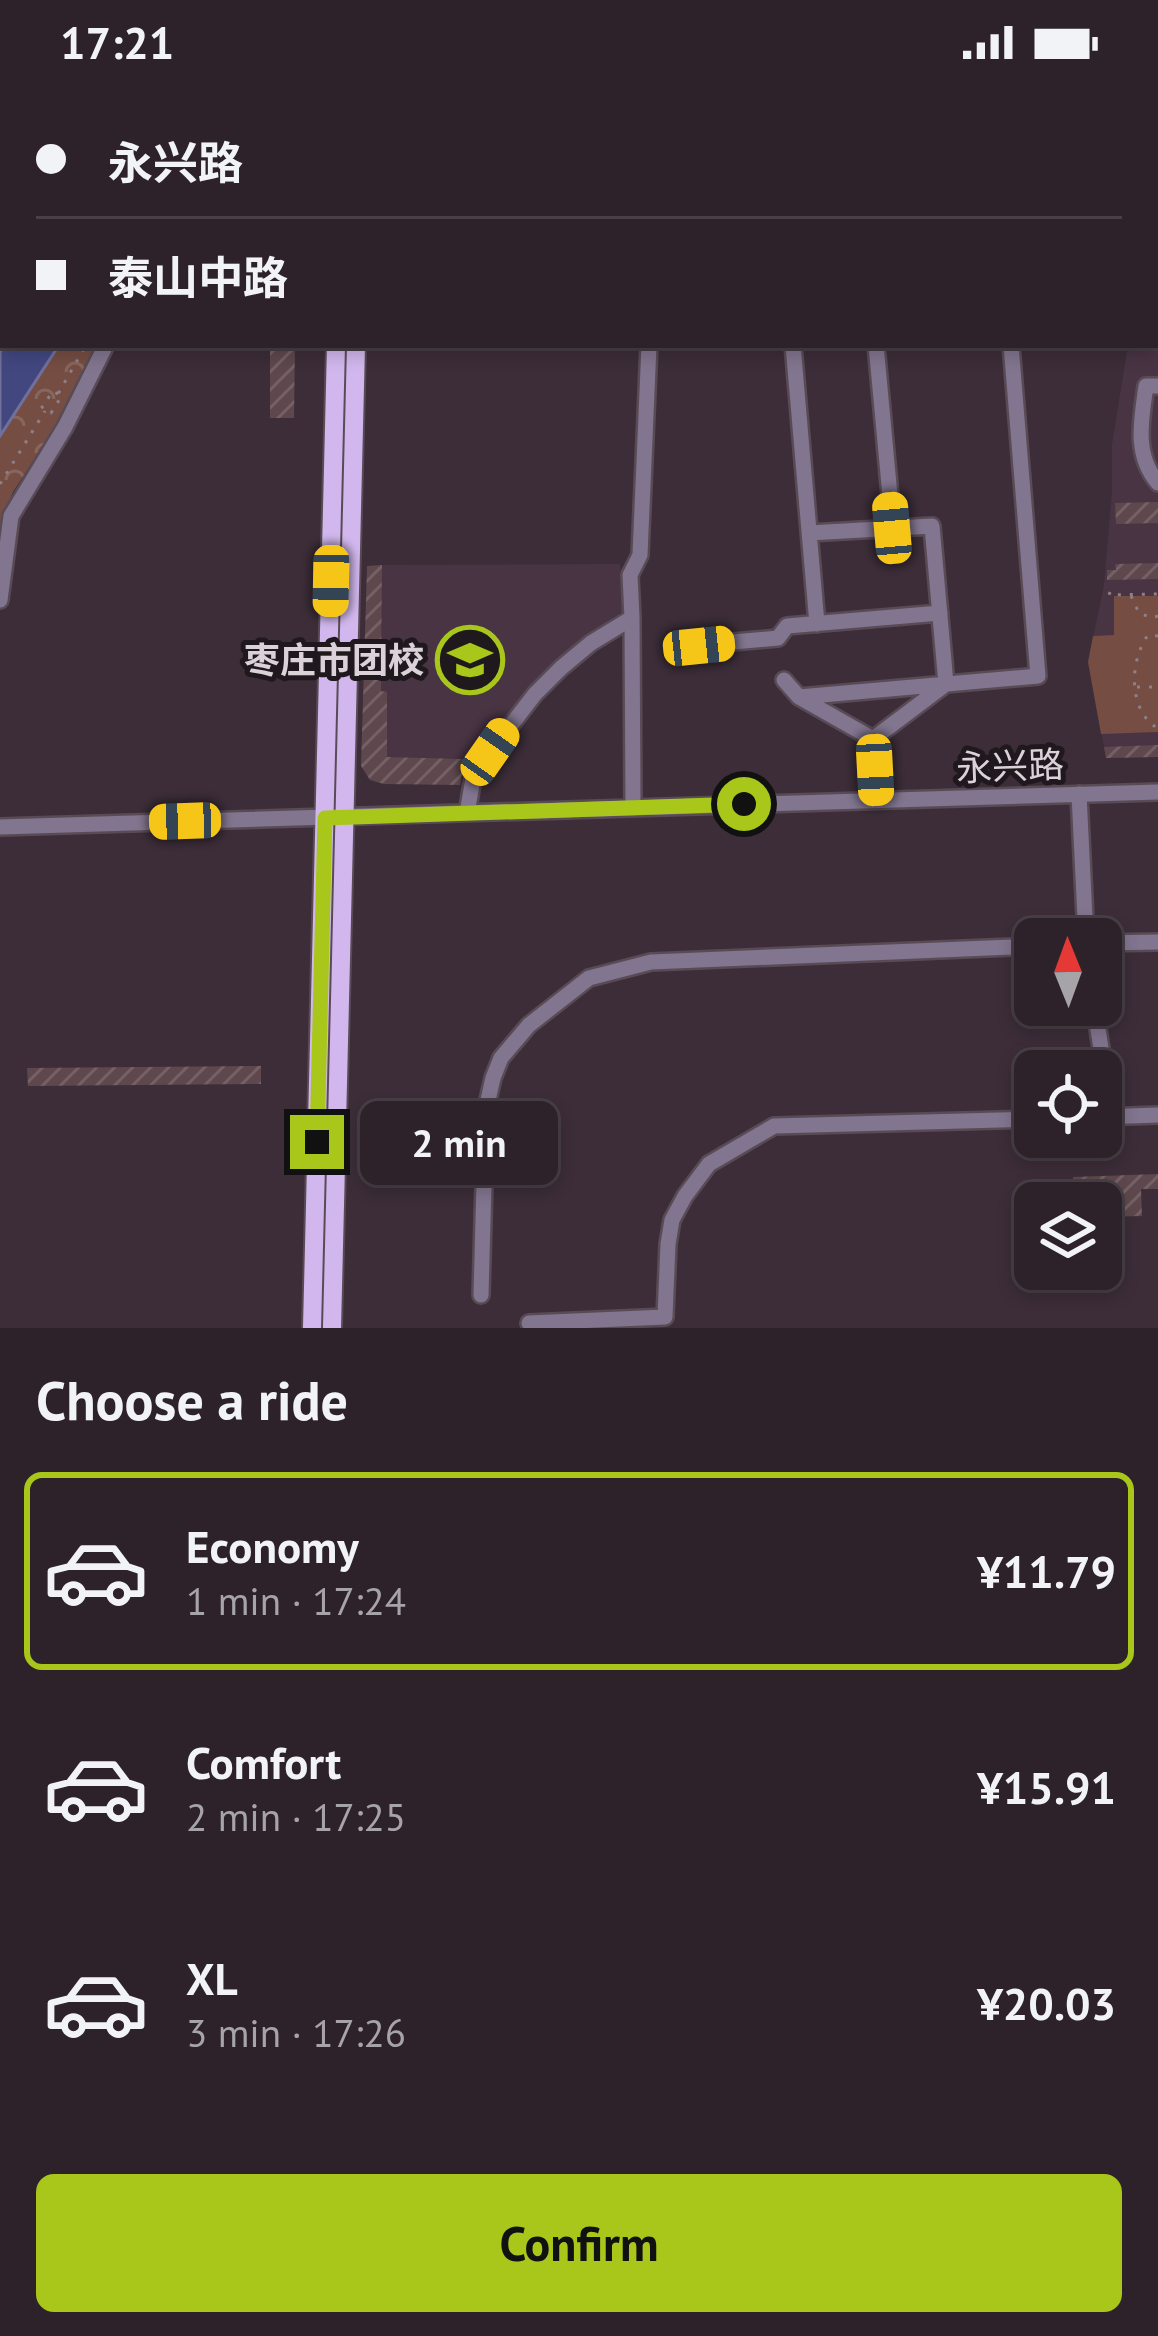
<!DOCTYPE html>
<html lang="en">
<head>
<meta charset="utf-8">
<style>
  body { margin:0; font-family:"PT Sans","Noto Sans SC",sans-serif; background:#352a32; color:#f1f3f6; height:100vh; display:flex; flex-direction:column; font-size:45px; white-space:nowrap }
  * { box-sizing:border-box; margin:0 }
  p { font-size:39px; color:#a7a4a8 }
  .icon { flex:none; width:66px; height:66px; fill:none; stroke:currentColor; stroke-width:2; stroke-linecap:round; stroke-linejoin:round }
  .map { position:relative; height:1244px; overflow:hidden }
  .sheet { display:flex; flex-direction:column; background:#2d222a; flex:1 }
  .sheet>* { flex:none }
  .hud { position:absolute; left:0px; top:0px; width:1158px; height:264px; box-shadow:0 6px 18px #0003,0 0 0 3px #483f47; display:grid; align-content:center; height:264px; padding:0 36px; background:#2d222a }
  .needle { width:78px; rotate:359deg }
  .controls { position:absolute; left:1014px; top:834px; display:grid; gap:24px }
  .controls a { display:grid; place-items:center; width:108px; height:108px; border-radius:18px; background:#2d222a; box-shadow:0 6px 18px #0003,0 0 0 3px #483f47; font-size:60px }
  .end { position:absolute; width:54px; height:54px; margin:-27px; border:15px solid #a9c71a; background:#111; box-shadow:0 0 0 6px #111 }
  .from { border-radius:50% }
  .bubble { position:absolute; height:84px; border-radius:18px; background:#2d222a; box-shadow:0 6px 18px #0003,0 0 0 3px #483f47; font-size:39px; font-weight:600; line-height:84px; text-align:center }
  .car { position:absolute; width:36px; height:72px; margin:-36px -18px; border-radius:15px; box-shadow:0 0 9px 3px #0007; background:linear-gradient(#f5c518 24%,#345 0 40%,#f5c518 0 76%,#345 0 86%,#f5c518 0) }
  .hud b { display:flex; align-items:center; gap:42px; height:114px; font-size:45px }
  .hud b+b { border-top:3px solid #483f47 }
  .hud i { width:30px; height:30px; background:#f1f3f6 }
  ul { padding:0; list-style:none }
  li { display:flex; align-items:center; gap:36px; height:198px; margin:0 24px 18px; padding:0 12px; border:6px solid transparent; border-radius:18px }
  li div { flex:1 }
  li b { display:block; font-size:45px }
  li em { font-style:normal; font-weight:600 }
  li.active { border-color:#a9c71a }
  li>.icon { width:108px; height:108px; stroke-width:1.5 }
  h2 { padding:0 36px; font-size:54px; line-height:144px }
  .cta { display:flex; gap:24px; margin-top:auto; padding:24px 36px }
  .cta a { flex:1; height:138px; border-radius:18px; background:#a9c71a; color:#111; font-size:48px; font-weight:600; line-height:138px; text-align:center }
  .status { display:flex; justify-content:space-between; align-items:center; height:84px; padding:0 60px; background:#2d222a; direction:ltr }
  .status svg { height:33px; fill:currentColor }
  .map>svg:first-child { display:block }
  .built { fill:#493444 }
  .park { fill:url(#park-crowns) }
  .garden { fill:#754d43 }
  .water { fill:#424780; stroke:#70709a; stroke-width:3 }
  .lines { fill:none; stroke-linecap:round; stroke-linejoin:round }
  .river { stroke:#424780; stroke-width:21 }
  .building { fill:url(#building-hatch) }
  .minor-casing { stroke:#594b55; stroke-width:20 }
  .major-casing { stroke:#594b55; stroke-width:22 }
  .path { stroke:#8d8089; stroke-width:3; stroke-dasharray:3 9; stroke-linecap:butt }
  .minor { stroke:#82758f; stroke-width:15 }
  .major { stroke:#d1b7ed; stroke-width:18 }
  .route { stroke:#a9c71a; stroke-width:15 }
  .labels { text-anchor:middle; stroke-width:10; stroke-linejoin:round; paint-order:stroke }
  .poi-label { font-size:36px; font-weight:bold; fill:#dbd1d8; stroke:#1f181d; text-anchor:end }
  .street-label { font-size:36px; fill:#dbd1d8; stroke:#1f181d }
</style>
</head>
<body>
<div class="status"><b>17:21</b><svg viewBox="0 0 49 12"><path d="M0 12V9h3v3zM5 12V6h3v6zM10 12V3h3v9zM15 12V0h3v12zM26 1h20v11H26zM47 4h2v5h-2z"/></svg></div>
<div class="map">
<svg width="1158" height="1244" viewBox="0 0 1158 1244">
  <defs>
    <pattern id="park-crowns" width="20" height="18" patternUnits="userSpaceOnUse" patternTransform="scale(3)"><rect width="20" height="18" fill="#754d43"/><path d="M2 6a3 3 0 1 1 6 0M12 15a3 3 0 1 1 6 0" fill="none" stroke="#88665d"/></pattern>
    <pattern id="building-hatch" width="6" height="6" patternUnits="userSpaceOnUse" patternTransform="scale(3)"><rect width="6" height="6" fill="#5e484d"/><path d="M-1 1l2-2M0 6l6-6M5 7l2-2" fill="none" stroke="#746166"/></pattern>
  </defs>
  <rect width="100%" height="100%" fill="#3c2d38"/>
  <path class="built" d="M 1158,94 L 1158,673 L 1106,674 L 1088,578 L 1104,501 L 1112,407 L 1112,360 L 1128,261 L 1155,261 L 1155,102 Z
    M 620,480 L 623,527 L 581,555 L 529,603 L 471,675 L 387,673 L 387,609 L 381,607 L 382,481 Z"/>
  <path class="park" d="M 3,167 L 3,261 L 98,261 L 66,326 L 13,408 L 6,425 L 0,469 L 0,172 Z"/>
  <path class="garden" d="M 1114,512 L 1158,512 L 1158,648 L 1101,650 L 1088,578 L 1093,552 L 1114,551 Z"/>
  <path class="water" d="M 5,261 L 59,261 L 0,352 L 0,268 Z"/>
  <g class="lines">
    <path class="river" d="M 192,3 L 194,0"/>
  </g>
  <path class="building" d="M 270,261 L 295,261 L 294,334 L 270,334 Z
    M 1158,418 L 1158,439 L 1116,440 L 1115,419 Z
    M 1158,479 L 1158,495 L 1107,496 L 1107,486 L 1116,486 L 1115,480 Z
    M 382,481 L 381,607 L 387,608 L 387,673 L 465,675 L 460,701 L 384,700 L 370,696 L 361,682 L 367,482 Z
    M 1158,661 L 1158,673 L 1106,674 L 1104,663 Z
    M 261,982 L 261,1000 L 28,1002 L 27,984 Z
    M 1158,1090 L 1158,1105 L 1141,1105 L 1142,1132 L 1101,1133 L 1101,1106 L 1074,1107 L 1073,1093 Z"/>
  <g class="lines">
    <g class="minor-casing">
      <path id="minor" d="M 106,3 L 108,0
        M 1123,3 L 1123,0
        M 0,54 L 3,54
        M 0,182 L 3,177
        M 793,261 L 817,540
        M 876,261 L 893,444
        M 1158,302 L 1146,302 C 1141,337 1134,371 1158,399
        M 809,449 L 932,442 L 946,600 L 873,655
        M 0,516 L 11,432 L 65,343 L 106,261
        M 632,534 L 630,491 L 640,471 L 649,261
        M 699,561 L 778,554 L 787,542 L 940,529
        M 784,596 L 799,613 L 873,655
        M 799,613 L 1038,592 L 1011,261
        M 873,655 L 877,716
        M 1079,710 L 1086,855
        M 467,729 L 474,689 L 535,610 L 561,584 L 591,559 L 632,534 L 633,724
        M 0,743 L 1158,708
        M 1101,859 L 1158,858
        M 1094,921 L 1112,1032
        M 1101,1033 L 1158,1031
        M 481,1211 L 486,1025 L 493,994 L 501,974 L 529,941 L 589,894 L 651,878 L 1035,862
        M 529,1239 L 665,1233 L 668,1160 L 672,1136 L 685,1112 L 709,1080 L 774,1042 L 1035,1035"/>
    </g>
    <g class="major-casing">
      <path id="major" d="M 343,3 L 343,0
        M 363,3 L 363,0
        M 659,3 L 700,0
        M 874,3 L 899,0
        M 0,18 L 3,18
        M 312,1244 L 336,261
        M 332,1244 L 356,261"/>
    </g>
    <path class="path" d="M 0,258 L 3,253
      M 58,310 L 53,307 L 42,323 L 51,329 L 61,313 L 58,310 L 86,261
      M 0,400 L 45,327
      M 1110,508 L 1109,511 L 1158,510
      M 1131,512 L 1139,529 L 1152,534 L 1158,532
      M 1158,552 L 1148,551 C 1130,576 1128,622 1154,642 L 1158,640
      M 1137,603 L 1158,603"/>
    <use href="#minor" class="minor"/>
    <use href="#major" class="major"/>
  </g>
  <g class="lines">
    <path class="route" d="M 317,1058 L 325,734 L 744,720"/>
  </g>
  <defs>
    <g id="school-ring" transform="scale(3.45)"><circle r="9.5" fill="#1f181d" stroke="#a9c71a" stroke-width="1.5"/><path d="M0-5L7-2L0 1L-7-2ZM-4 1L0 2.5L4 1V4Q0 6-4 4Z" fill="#a9c71a"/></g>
  </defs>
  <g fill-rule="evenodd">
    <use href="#school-ring" x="470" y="576"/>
  </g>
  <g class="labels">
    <g class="poi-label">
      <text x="424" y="589">枣庄市团校</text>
    </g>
    <g class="street-label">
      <text transform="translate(1010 682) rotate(-2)" y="13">永兴路</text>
    </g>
  </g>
</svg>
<div class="controls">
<a><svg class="needle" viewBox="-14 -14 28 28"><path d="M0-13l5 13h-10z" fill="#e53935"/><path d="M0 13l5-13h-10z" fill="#a7a4a8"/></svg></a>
<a><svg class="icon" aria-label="locate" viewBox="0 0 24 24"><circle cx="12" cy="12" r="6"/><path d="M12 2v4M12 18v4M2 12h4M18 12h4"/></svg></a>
<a><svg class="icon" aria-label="layers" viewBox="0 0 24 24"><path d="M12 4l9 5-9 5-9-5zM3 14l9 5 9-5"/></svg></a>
</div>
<i class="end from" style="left:744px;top:720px"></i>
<i class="end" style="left:317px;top:1058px"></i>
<div class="bubble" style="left:360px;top:1017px;width:198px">2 min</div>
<i class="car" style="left:892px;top:444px;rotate:355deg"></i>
<i class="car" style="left:331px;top:497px;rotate:181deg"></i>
<i class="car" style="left:699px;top:562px;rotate:84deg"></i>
<i class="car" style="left:490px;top:668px;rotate:35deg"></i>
<i class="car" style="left:875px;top:686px;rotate:177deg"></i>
<i class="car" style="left:185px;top:737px;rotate:268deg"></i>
<div class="hud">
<b><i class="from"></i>永兴路</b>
<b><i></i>泰山中路</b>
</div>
</div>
<section class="sheet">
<h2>Choose a ride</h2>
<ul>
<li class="active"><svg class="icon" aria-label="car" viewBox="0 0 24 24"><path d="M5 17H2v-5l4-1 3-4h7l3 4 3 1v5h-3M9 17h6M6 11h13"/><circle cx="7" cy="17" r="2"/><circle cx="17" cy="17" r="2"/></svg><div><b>Economy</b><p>1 min · 17:24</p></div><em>¥11.79</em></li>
<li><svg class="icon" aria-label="car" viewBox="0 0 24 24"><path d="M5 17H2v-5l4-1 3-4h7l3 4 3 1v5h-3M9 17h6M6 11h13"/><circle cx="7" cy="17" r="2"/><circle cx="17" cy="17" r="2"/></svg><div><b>Comfort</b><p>2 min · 17:25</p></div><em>¥15.91</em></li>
<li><svg class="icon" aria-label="car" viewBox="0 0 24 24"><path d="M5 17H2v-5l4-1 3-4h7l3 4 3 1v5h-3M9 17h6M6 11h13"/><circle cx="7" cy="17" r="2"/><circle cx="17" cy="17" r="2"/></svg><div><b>XL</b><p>3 min · 17:26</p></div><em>¥20.03</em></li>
</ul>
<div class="cta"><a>Confirm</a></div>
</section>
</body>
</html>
